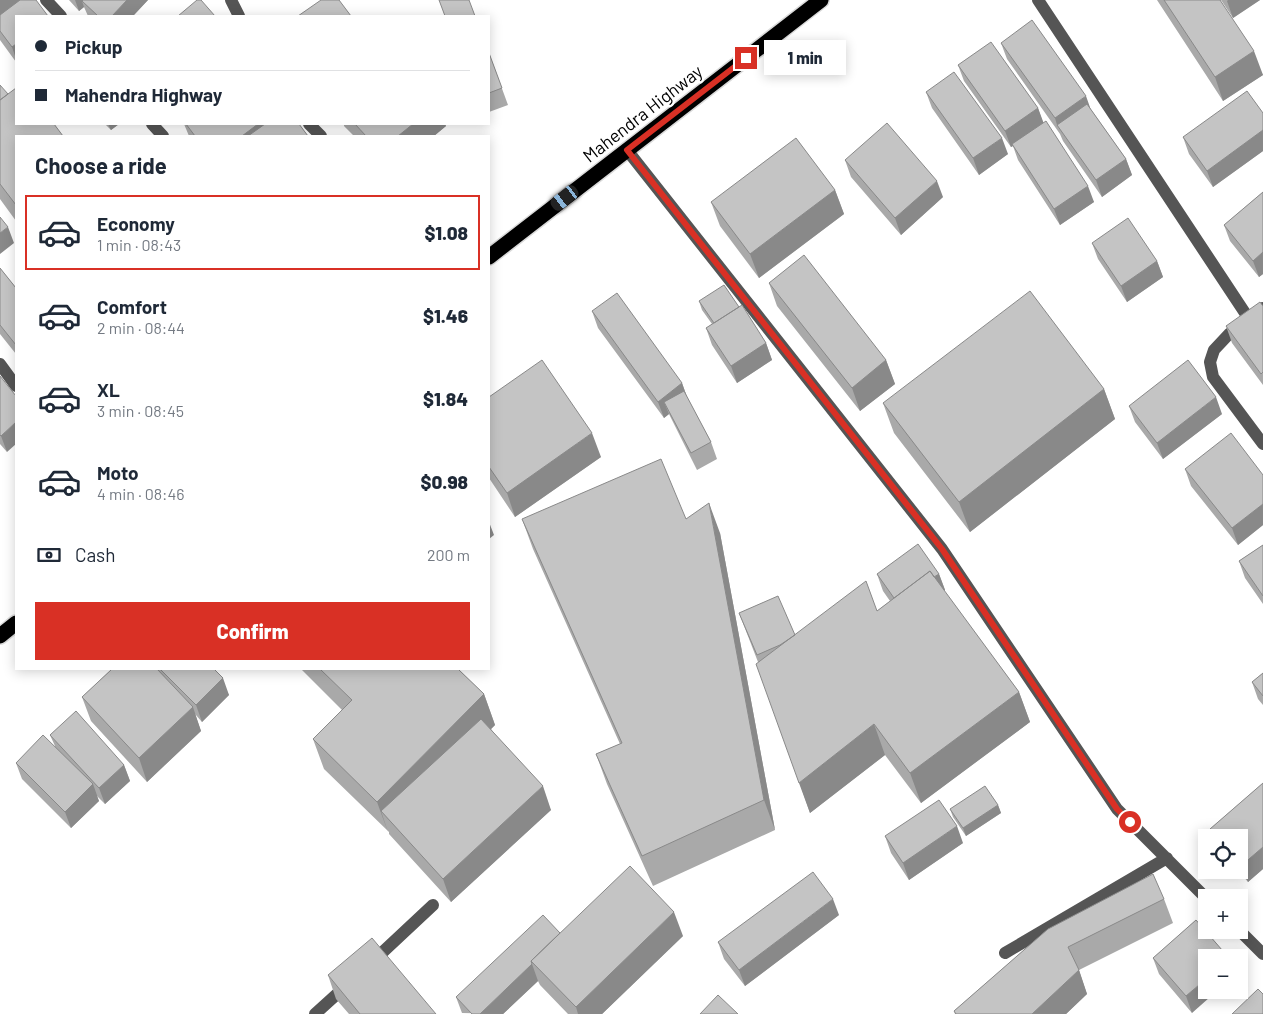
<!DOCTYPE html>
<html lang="en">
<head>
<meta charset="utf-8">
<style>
  body { margin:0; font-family:Barlow,sans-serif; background:#f2f2f3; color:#1f2937; height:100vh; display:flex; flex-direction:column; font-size:19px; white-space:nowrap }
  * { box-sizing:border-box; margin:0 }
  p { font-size:16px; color:#747a83 }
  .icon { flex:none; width:28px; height:28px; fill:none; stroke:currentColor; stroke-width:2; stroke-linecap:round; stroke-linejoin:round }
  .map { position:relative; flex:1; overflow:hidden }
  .details { position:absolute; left:15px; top:135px; width:475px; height:535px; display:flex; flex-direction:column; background:#fff; border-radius:0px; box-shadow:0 2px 12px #0003 }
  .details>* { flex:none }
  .banner { position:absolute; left:15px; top:15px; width:475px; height:110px; border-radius:0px; box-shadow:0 2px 12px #0003; display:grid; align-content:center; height:110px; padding:0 20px; background:#fff }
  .tools { position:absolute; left:1198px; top:829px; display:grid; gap:10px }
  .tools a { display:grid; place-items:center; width:50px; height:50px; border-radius:0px; background:#fff; box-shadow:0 2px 12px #0003; font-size:25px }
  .end { position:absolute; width:22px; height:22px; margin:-11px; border:6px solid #d93025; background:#fff; box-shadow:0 0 0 2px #fff }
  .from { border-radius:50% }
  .bubble { position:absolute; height:35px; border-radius:0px; background:#fff; box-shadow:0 2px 12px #0003; font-size:16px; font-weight:800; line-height:35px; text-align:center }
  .car { position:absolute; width:15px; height:30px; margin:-15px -8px; border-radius:6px; box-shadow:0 0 4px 1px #0007; background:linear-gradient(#222 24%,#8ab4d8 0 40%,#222 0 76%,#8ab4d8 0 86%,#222 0) }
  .banner b { display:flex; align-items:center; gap:18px; height:48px; font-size:19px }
  .banner b+b { border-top:1px solid #e0e1e3 }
  .banner i { width:12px; height:12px; background:#1f2937 }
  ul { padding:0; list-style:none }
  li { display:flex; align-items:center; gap:15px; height:75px; margin:0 10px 8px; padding:0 10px; border:2px solid transparent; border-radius:0px }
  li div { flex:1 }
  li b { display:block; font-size:19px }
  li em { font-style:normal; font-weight:800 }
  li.selected { border-color:#d93025 }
  li>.icon { width:45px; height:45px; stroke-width:1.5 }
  h2 { padding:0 20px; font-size:22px; line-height:60px }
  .pay { display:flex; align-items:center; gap:12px; height:55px; padding:0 20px; font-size:19px }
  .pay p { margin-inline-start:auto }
  .cta { display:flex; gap:10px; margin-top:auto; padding:10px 20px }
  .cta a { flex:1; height:58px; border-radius:0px; background:#d93025; color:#fff; font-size:20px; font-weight:800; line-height:58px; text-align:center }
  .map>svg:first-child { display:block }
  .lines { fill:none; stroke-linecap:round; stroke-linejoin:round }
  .highway-casing { stroke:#dbdbdb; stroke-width:18 }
  .minor { stroke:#555; stroke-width:12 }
  .highway { stroke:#000; stroke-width:15 }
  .wall { fill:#a9a9a9 }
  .shaded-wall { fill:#898989 }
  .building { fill:#c4c4c4; stroke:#898989 }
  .route { stroke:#d93025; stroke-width:6 }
  .labels { text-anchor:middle; stroke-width:4.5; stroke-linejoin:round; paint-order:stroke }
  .street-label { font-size:18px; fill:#000; stroke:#fff }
</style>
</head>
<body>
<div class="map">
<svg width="1263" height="1014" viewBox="0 0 1263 1014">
  <rect width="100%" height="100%" fill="#fff"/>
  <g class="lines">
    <g class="highway-casing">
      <path id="highway" d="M 489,257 L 821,0
        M 0,636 L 16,623"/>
    </g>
    <path class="minor" d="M 46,0 L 61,16
      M 231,0 L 239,16
      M 1038,0 L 1249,319
      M 152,124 L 163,136
      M 309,124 L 321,136
      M 627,150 L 942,549 L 1117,809 L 1206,898
      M 1263,308 L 1229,334 L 1214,350 L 1210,362 L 1213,377 L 1263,444
      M 0,364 L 16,386
      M 1239,930 L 1263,954
      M 1005,953 L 1167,858
      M 371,963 L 433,905
      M 315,1014 L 347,985"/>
    <use href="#highway" class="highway"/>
  </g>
  <path class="wall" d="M 0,0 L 16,16 L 16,62 L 0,40 Z
    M 69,0 L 148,0 L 133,16 L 88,16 L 84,7 L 79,11 Z
    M 1157,0 L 1220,0 L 1263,75 L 1223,101 Z
    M 1221,0 L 1260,0 L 1233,18 Z
    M 1001,43 L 1092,111 L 1126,159 L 1132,175 L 1102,197 L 1063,141 L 1060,134 L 1007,59 Z
    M 489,53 L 508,105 L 489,112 Z
    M 958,65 L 1038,108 L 1043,123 L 1094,202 L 1060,225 L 1018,160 L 1013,146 L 1011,147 L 964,81 Z
    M 0,85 L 16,136 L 16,221 L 0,199 Z
    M 926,92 L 1008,154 L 979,175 L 932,108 Z
    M 1263,113 L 1263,151 L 1213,187 L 1189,154 L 1183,137 Z
    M 105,124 L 119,124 L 111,130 Z
    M 184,124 L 299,124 L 308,136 L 189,136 Z
    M 344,124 L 445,124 L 446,126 L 434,136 L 354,136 L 344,126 Z
    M 845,160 L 943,197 L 901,235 L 851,177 Z
    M 835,190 L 844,214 L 759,278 L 720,226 L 711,202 Z
    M 1263,192 L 1263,274 L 1259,277 L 1230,241 L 1224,225 Z
    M 1092,243 L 1157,261 L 1163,277 L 1127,302 L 1098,259 Z
    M 0,268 L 16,288 L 16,354 L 0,334 Z
    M 769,283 L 886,360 L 895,384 L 860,411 L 777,306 Z
    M 699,301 L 739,307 L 766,343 L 772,360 L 737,383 L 712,345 L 706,328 L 712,324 L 702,310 Z
    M 1263,306 L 1263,385 L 1232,343 L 1226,326 Z
    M 592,311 L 682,383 L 687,397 L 711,442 L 717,459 L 697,470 L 669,414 L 664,418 L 598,328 Z
    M 0,376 L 7,452 L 0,444 Z
    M 1104,389 L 1115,419 L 970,532 L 894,433 L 883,403 Z
    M 489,397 L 601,457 L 515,517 L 489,478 Z
    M 1129,406 L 1222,414 L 1163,459 L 1135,422 Z
    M 1185,469 L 1263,475 L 1263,525 L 1238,545 L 1191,486 Z
    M 522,519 L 686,519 L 720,533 L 775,830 L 653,886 L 607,784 L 596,754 L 620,744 L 533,549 Z
    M 1263,545 L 1263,604 L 1245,578 L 1239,561 Z
    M 877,574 L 939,574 L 945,590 L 944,591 L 1019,692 L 1030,722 L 921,803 L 885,755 L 810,813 L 758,662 L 739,613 L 795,635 L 877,611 L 890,601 L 883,591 Z
    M 112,669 L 214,669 L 229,695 L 202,722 L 195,714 L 201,731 L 147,782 L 91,721 L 82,697 Z
    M 301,669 L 458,669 L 484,694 L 495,725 L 491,729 L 551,810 L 451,902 L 389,834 L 389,832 L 324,769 L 313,739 L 342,710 Z
    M 1263,673 L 1263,705 L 1258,699 L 1252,682 Z
    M 50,735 L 124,765 L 130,781 L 105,804 L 96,795 L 99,801 L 71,828 L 22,779 L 16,763 L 55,746 Z
    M 1263,783 L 1263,869 L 1248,882 L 1238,870 L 1239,870 L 1239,838 L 1214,838 L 1210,829 Z
    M 998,805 L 1001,813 L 966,836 L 953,817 L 950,809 Z
    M 885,836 L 963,843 L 909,880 L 891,853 Z
    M 1164,899 L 1173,923 L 1079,970 L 1087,994 L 1066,1014 L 955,1014 L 954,1011 L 1048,929 Z
    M 839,915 L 745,986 L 724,959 L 718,942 Z
    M 1196,920 L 1192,1013 L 1159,974 L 1153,958 Z
    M 560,933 L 683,936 L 602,1014 L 568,1014 L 540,985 L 538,981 L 503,1014 L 462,1013 L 456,997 Z
    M 328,975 L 436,1014 L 349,1014 L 336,999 Z"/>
  <path class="shaded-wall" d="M 0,0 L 22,0 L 0,19 Z
    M 75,0 L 91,0 L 82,1 L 84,7 L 79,11 Z
    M 127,0 L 148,0 L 133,16 L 112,16 Z
    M 1228,0 L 1260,0 L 1233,18 L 1227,1 Z
    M 16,44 L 16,59 L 12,47 Z
    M 1254,51 L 1263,75 L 1223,101 L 1215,77 Z
    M 1086,96 L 1092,113 L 1057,125 L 1055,118 Z
    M 1038,108 L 1044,124 L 1012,144 L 1013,146 L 1011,147 L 1005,131 Z
    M 108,124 L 119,124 L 111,130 Z
    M 258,124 L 285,124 L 269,136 L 242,136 Z
    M 413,124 L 445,124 L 446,126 L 434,136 L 398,136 Z
    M 1263,130 L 1263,151 L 1213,187 L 1207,171 Z
    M 1002,138 L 1008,154 L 979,175 L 973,158 Z
    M 1126,159 L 1132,175 L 1102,197 L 1096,180 Z
    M 937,181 L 943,197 L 901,235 L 895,218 Z
    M 1088,186 L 1094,202 L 1060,225 L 1054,209 Z
    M 835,190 L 844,214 L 759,278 L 750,254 Z
    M 8,227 L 14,243 L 0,254 L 0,233 Z
    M 1263,252 L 1263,274 L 1259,277 L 1253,261 Z
    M 1157,261 L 1163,277 L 1127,302 L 1121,286 Z
    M 766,343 L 772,360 L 737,383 L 731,366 Z
    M 886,360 L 895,384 L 860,411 L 852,388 Z
    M 682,383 L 688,400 L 664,402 L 669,414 L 664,418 L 658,402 Z
    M 1104,389 L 1115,419 L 970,532 L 959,502 Z
    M 1216,397 L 1222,414 L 1163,459 L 1157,443 Z
    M 16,422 L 16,444 L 7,452 L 1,436 Z
    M 592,433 L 601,457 L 515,517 L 507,493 Z
    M 709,503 L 720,533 L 775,830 L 764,800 Z
    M 1263,504 L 1263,525 L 1238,545 L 1232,528 Z
    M 489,522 L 494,535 L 489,539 Z
    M 939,574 L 945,590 L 904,620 L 898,604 Z
    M 223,678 L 229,695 L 202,722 L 196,705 Z
    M 1019,692 L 1030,722 L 921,803 L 910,773 Z
    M 484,694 L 495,725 L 395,826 L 381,811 L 388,832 L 377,802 Z
    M 193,707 L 201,731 L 147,782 L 139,758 Z
    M 874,724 L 885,755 L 810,813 L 799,783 Z
    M 124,765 L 130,781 L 105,804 L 99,788 Z
    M 93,784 L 99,801 L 71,828 L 65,812 Z
    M 543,786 L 551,810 L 451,902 L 443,879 Z
    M 998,805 L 1001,813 L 966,836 L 963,828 Z
    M 957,826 L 963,843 L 909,880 L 903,863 Z
    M 1263,847 L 1263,869 L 1248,882 L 1242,865 Z
    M 833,899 L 839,915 L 745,986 L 739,970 Z
    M 674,912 L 683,936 L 602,1014 L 578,1014 L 576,1007 Z
    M 532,964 L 538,981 L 503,1014 L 480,1014 Z
    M 1079,970 L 1087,994 L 1066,1014 L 1032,1014 Z
    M 1206,979 L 1206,990 L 1218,990 L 1192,1013 L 1186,996 Z"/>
  <path class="building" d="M 20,0 L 36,0 L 48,16 L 16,16 L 16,44 L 12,47 L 0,31 L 0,15 Z
    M 83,0 L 127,0 L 112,16 L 98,16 L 82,1 Z
    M 197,0 L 201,0 L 215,16 L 178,16 Z
    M 321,0 L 339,0 L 351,16 L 298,16 Z
    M 439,0 L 469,0 L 475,16 L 445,16 Z
    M 1164,0 L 1220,0 L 1254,51 L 1215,77 Z
    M 1032,20 L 1086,96 L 1055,118 L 1001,43 Z
    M 991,42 L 1038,108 L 1005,131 L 958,65 Z
    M 489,53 L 502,88 L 489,93 Z
    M 954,72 L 1002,138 L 973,158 L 926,92 Z
    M 0,85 L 8,94 L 0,100 Z
    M 16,88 L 16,124 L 54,124 L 63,136 L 16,136 L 16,205 L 0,184 L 0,100 Z
    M 1247,91 L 1263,113 L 1263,130 L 1207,171 L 1183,137 Z
    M 1087,104 L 1126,159 L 1096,180 L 1057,125 Z
    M 1046,121 L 1088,186 L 1054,209 L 1012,144 Z
    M 887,123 L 937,181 L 895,218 L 845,160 Z
    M 186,124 L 258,124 L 242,136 L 195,136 Z
    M 265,124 L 299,124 L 308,136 L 248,136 Z
    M 355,124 L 413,124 L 398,136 L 366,136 Z
    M 796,138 L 835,190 L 750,254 L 711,202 Z
    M 1263,192 L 1263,252 L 1253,261 L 1224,225 Z
    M 0,217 L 8,227 L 0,233 Z
    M 1128,218 L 1157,261 L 1121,286 L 1092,243 Z
    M 804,255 L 886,360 L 852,388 L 769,283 Z
    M 0,268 L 16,288 L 16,345 L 0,325 Z
    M 724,285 L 739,307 L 714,323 L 699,301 Z
    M 1030,291 L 1104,389 L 959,502 L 883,403 Z
    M 617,293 L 682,383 L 658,402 L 592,311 Z
    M 1260,302 L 1263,306 L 1263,372 L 1261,374 L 1226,326 Z
    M 742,305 L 766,343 L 731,366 L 706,328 Z
    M 542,360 L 592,433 L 507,493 L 489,467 L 489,397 Z
    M 1188,360 L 1216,397 L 1157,443 L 1129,406 Z
    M 0,376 L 16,396 L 16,422 L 1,436 L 0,435 Z
    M 684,391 L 711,442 L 691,453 L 664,402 Z
    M 1231,433 L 1263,475 L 1263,504 L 1232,528 L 1185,469 Z
    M 661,459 L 686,519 L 709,503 L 764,800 L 642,856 L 596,754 L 622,743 L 522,519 Z
    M 918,544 L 939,574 L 934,577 L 930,571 L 894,598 L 877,574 Z
    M 1263,545 L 1263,596 L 1239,561 Z
    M 930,571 L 1019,692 L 910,773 L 874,724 L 799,783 L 756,664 L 866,581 L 877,611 Z
    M 778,596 L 795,635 L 780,645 L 757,655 L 739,613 Z
    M 112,669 L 157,669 L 193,707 L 139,758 L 82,697 Z
    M 160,669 L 214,669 L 223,678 L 196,705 Z
    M 320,669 L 458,669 L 484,694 L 377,802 L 313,739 L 352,700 Z
    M 1263,673 L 1263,696 L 1252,682 Z
    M 76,711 L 124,765 L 99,788 L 50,735 Z
    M 481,719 L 543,786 L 443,879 L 381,811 Z
    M 43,735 L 93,784 L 65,812 L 16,763 Z
    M 1263,783 L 1263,847 L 1242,865 L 1239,862 L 1239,838 L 1218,838 L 1210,829 Z
    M 985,786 L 998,805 L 963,828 L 950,809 Z
    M 939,800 L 957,826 L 903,863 L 885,836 Z
    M 630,866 L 674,912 L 576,1007 L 531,961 Z
    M 813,872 L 833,899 L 739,970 L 718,942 Z
    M 1153,874 L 1164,899 L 1068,947 L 1079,970 L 1032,1014 L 956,1014 L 954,1011 L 1048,929 Z
    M 543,915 L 560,933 L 531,961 L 532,964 L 480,1014 L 472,1014 L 456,997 Z
    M 1196,920 L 1229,958 L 1206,958 L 1206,979 L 1186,996 L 1153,958 Z
    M 372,938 L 436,1014 L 360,1014 L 328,975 Z
    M 1258,989 L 1263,994 L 1263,1014 L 1232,1014 Z
    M 718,995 L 738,1014 L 700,1014 Z"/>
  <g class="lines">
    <path class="route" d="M 746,58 L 627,150 L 942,549 L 1117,809 L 1130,822"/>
  </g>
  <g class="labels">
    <g class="street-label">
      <text transform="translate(643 114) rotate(-38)" y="6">Mahendra Highway</text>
    </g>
  </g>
</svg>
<div class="tools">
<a><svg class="icon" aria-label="locate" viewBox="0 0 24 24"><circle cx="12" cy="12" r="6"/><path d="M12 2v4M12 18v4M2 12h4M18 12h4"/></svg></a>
<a>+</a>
<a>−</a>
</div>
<i class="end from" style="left:1130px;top:822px"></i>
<i class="end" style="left:746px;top:58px"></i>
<div class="bubble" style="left:764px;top:40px;width:82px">1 min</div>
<i class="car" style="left:565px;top:198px;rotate:232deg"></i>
<div class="banner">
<b><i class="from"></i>Pickup</b>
<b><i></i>Mahendra Highway</b>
</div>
<section class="details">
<h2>Choose a ride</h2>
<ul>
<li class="selected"><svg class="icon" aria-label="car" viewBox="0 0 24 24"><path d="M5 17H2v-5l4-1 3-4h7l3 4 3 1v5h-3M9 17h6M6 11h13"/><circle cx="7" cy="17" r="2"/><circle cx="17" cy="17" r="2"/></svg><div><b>Economy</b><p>1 min · 08:43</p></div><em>$1.08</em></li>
<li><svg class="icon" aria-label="car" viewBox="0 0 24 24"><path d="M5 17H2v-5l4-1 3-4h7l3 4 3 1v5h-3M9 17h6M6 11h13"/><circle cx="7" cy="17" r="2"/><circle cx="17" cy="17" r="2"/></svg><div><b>Comfort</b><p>2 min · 08:44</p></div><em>$1.46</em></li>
<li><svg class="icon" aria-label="car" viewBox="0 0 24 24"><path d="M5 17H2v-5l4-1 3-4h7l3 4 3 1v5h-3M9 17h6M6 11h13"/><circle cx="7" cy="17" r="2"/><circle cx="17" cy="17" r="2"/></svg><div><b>XL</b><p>3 min · 08:45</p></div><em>$1.84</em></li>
<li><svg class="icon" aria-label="car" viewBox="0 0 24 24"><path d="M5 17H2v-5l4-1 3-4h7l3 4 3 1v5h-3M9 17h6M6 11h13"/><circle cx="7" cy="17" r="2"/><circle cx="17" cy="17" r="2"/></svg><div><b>Moto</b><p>4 min · 08:46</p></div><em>$0.98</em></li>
</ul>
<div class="pay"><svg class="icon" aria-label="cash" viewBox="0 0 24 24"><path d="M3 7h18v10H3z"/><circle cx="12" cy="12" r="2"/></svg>Cash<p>200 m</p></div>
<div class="cta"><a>Confirm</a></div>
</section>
</div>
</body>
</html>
